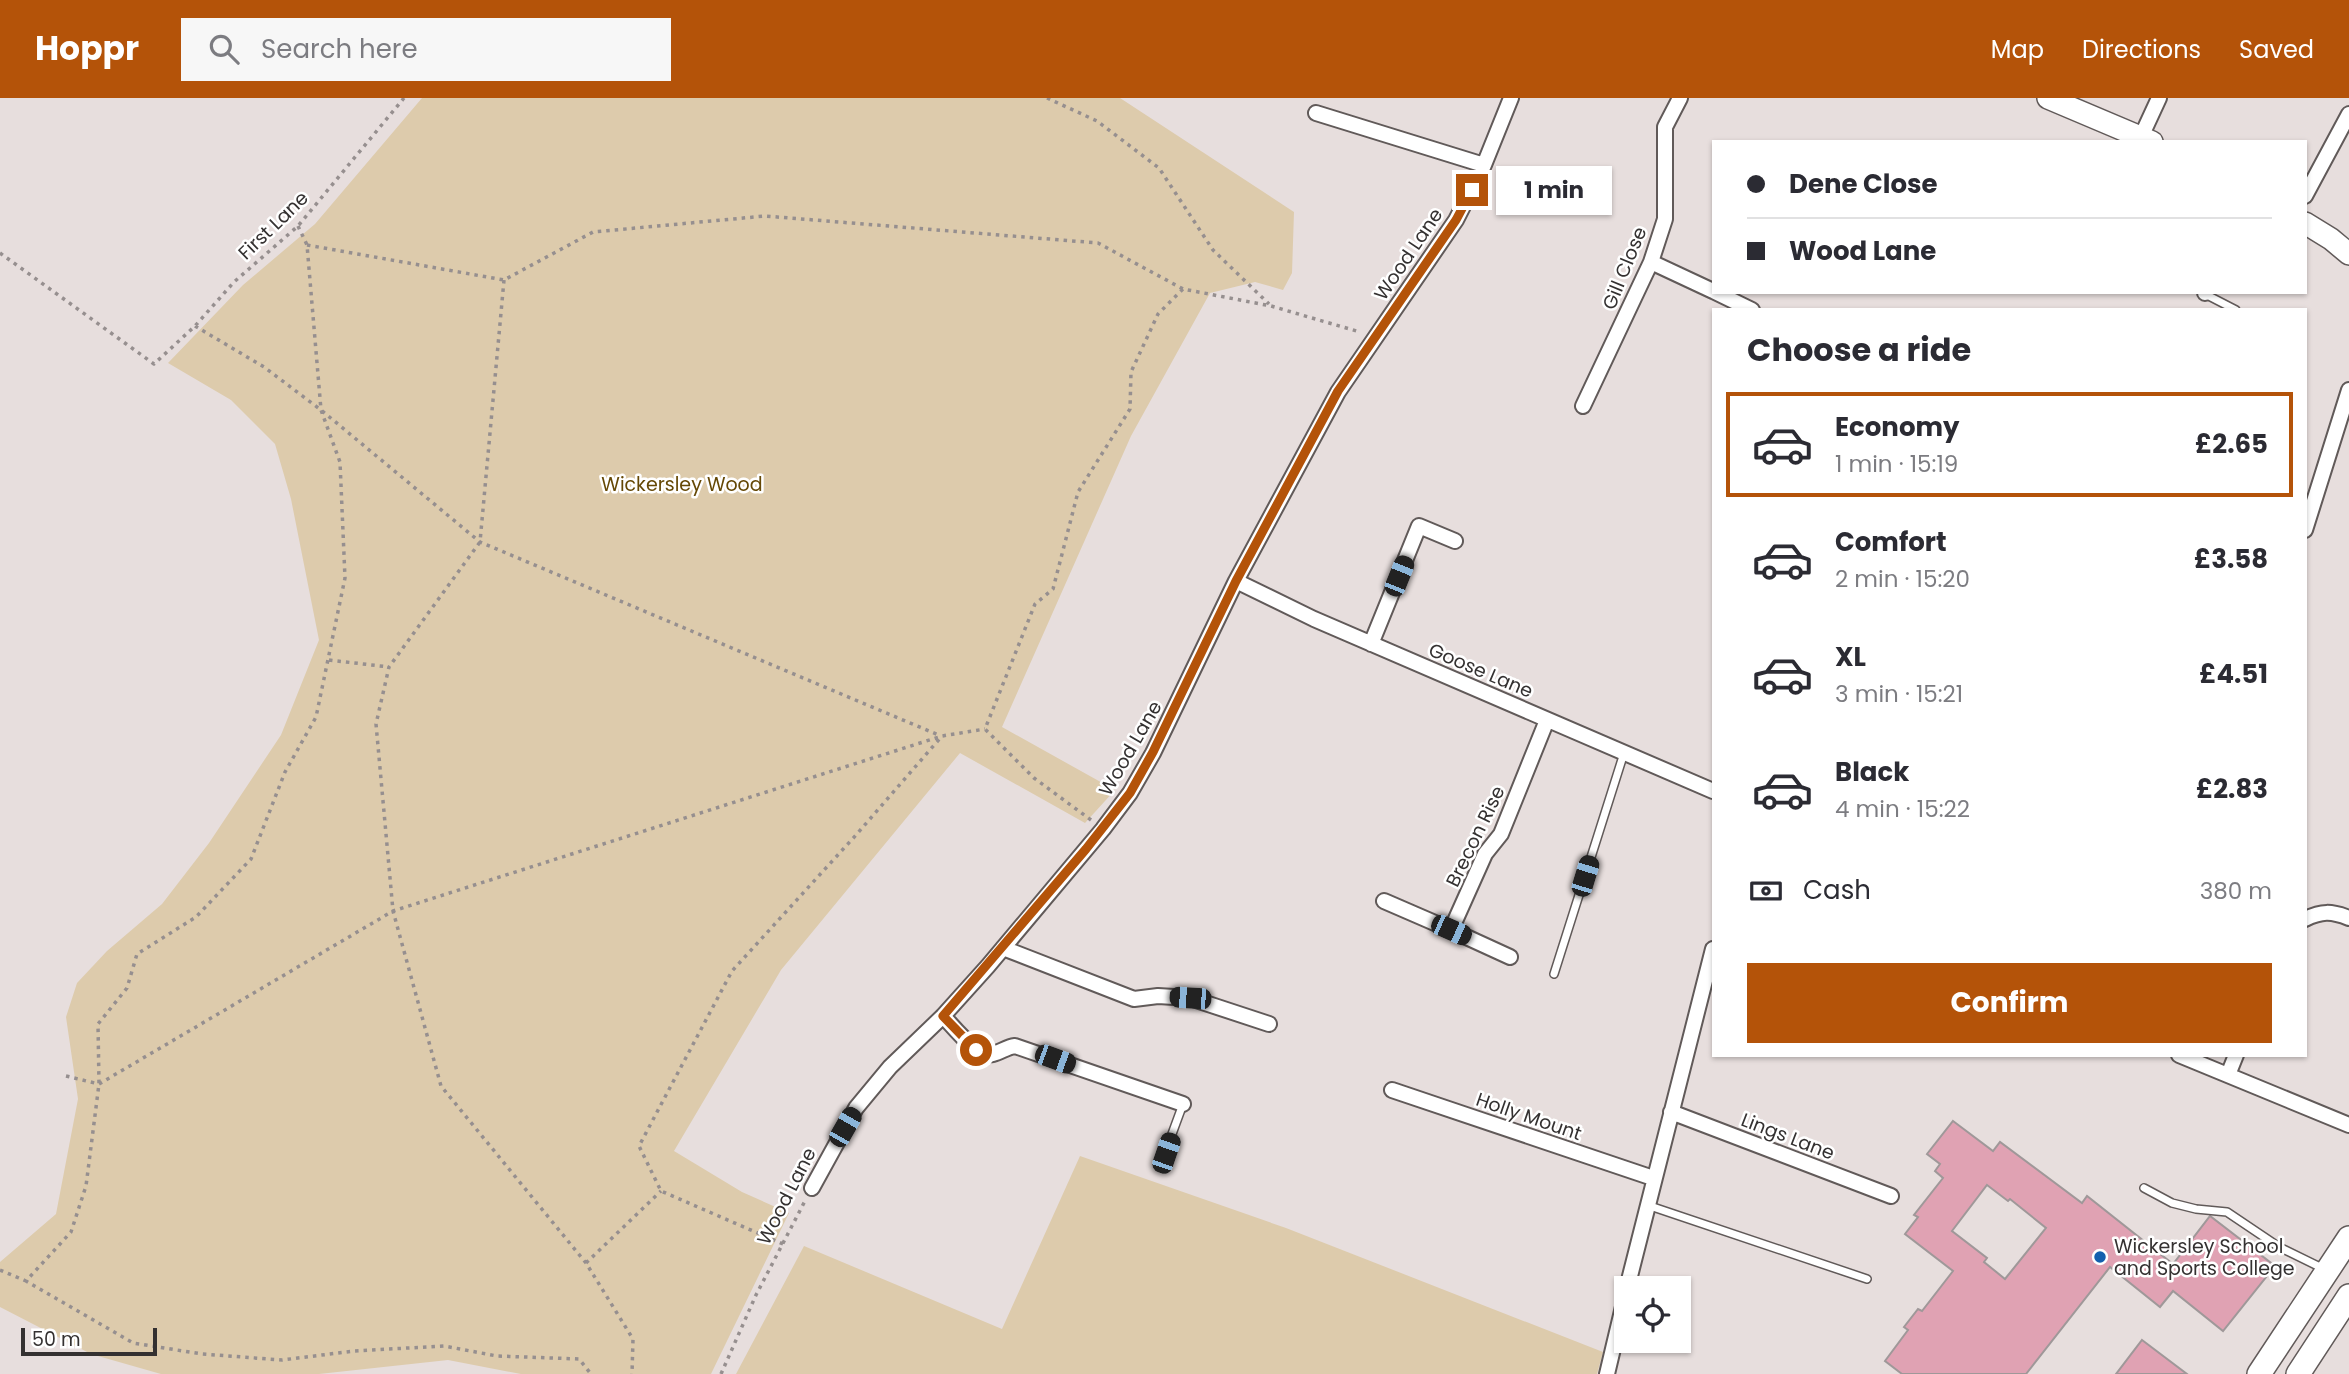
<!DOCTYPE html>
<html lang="en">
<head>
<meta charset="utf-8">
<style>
  body { margin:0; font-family:Poppins,sans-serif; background:#f7f7f7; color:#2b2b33; height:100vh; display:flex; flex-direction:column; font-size:26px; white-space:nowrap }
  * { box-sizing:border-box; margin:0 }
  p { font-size:23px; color:#7c7c81 }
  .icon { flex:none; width:38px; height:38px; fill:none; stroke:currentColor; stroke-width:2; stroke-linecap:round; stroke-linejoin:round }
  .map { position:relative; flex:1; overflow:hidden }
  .panel { position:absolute; left:1712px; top:210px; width:595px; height:749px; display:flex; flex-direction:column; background:#fff; border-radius:0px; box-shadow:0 2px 5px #0004 }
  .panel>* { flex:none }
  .top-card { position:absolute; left:1712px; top:42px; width:595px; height:154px; border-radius:0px; box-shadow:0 2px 5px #0004; display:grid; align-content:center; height:154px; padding:0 35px; background:#fff }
  .controls { position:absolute; left:1614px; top:1178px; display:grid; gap:14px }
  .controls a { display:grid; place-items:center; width:77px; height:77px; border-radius:0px; background:#fff; box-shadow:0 2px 5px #0004; font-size:35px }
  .scale { position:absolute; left:21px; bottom:18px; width:136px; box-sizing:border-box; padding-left:7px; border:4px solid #343131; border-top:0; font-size:19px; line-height:24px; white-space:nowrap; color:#343131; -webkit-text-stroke:5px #fff; paint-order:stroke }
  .end { position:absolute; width:32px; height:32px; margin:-16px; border:9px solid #b45309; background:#fff; box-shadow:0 0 0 4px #fff }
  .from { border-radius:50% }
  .bubble { position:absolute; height:49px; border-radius:0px; background:#fff; box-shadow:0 2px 5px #0004; font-size:23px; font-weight:700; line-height:49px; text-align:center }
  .car { position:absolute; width:21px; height:42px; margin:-21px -10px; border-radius:9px; box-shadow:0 0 5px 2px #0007; background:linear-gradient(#222 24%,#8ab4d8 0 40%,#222 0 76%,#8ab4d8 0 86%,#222 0) }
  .top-card b { display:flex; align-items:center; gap:24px; height:66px; font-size:26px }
  .top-card b+b { border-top:2px solid #e1e1e2 }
  .top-card i { width:18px; height:18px; background:#2b2b33 }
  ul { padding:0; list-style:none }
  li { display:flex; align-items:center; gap:21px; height:105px; margin:0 14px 10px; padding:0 21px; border:4px solid transparent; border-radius:0px }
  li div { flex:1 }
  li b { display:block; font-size:26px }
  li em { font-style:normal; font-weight:700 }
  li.selected { border-color:#b45309 }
  li>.icon { width:63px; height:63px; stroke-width:1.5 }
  h2 { padding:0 35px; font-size:32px; line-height:84px }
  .pay { display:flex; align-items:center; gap:18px; height:77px; padding:0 35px; font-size:26px }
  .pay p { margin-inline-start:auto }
  .primary-button { display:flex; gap:14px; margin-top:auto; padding:14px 35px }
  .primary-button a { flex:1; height:80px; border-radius:0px; background:#b45309; color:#fff; font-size:28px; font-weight:700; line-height:80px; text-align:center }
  header { display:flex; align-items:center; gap:42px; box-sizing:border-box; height:98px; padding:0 35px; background:#b45309; color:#fff }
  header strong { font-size:33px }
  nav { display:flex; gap:38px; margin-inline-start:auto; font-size:24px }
  .search { width:490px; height:63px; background:#f7f7f7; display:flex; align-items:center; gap:18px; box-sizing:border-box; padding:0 24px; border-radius:0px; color:#7c7c81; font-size:26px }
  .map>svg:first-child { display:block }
  .green { fill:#ddcbac }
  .building { fill:#e0a2b3; stroke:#9f9899; stroke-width:2; fill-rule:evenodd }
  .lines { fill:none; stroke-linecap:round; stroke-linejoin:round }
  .lane-casing { stroke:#615a59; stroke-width:10 }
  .street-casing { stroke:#615a59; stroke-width:18 }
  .secondary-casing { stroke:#615a59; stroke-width:24 }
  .primary-casing { stroke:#615a59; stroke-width:26 }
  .path { stroke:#968f8f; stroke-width:3.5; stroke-dasharray:3.5 5; stroke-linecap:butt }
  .lane { stroke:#fff; stroke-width:7 }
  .street { stroke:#fff; stroke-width:14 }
  .secondary { stroke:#fff; stroke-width:21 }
  .primary { stroke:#fff; stroke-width:23 }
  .route { stroke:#b45309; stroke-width:9 }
  .poi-dot { fill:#135fae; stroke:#fff; stroke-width:2.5 }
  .labels { text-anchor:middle; stroke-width:5; stroke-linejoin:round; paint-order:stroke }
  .street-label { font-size:19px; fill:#343131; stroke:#fff }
  .park-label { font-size:19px; fill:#654805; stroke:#fff }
  .poi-label { font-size:19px; fill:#343131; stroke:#fff; text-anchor:start }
</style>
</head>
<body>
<header>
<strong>Hoppr</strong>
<div class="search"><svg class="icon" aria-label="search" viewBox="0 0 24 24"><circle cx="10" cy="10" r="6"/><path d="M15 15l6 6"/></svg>Search here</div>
<nav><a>Map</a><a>Directions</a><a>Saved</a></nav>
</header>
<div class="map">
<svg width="2349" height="1276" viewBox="0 0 2349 1276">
  <rect width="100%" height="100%" fill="#e7dedd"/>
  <path class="green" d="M 422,0 L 1120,0 L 1294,114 L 1292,175 L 1283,192 L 1255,184 L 1210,195 L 1131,338 L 1002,629 L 1115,692 L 1085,725 L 960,655 L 781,872 L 674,1053 L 742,1094 L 789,1115 L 711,1276 L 521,1276 L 448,1262 L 319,1276 L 161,1276 L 91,1256 L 0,1209 L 0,1164 L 56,1116 L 78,1001 L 66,919 L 77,885 L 107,853 L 162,806 L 209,745 L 281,637 L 319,542 L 291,401 L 275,346 L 231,302 L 168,265 L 243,187 L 315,126 Z
    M 1080,1058 L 1286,1130 L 1603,1254 L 1597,1276 L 736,1276 L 804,1148 L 1002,1231 Z"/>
  <path class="building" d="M 1953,1023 L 1993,1053 L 2000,1044 L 2082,1105 L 2087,1098 L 2173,1166 L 2210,1118 L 2275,1168 L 2223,1233 L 2173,1193 L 2160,1209 L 2110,1169 L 2026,1276 L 1902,1276 L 1885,1263 L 1908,1232 L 1904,1229 L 1918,1211 L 1922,1213 L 1953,1173 L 1905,1136 L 1918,1119 L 1914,1117 L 1943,1080 L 1935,1073 L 1940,1066 L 1927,1056 ZM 1987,1087 L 2008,1103 L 2010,1101 L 2046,1130 L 2005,1181 L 1984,1164 L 1987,1160 L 1952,1133 Z
    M 2142,1242 L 2187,1276 L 2116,1276 Z"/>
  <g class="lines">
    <g class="lane-casing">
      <path id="lane" d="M 2203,195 L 2236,212
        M 1554,876 L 1624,655
        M 1165,1055 L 1183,1006
        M 2144,1090 L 2172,1105 L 2196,1111 L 2227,1114 L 2279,1149 L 2324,1171
        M 1647,1107 L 1867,1181"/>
    </g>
    <g class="street-casing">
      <path id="street" d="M 1316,15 L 1484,67
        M 2141,39 L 2159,0
        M 2305,98 L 2349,16
        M 1651,164 L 1713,193
        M 1715,194 L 1752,212
        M 2205,195 L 2205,194
        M 1583,308 L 1651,164 L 1665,121 L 1665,29 L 1680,0
        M 2305,432 L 2349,292
        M 1236,483 L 1314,521 L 1713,693
        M 1371,546 L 1419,428 L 1455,443
        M 1384,803 L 1451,832 L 1485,756 L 1501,736 L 1547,622
        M 2305,821 C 2322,813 2331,813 2349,820
        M 1451,832 L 1510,859
        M 1003,850 L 1134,901 L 1158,898 L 1190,900 L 1269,926
        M 943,918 C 954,929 977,960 993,956 C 1001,954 1007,949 1015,948 L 1183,1006
        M 2179,957 L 2349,1027
        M 2228,977 L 2236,957
        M 1392,992 L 1653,1080
        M 1671,1014 L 1891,1098
        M 812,1090 L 856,1010 L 890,969 L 943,918 L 988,868 L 1103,731 L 1130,695 L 1153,655 L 1236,483 L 1338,294 L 1456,122 L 1484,67 L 1511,0
        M 1627,1190 L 1713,851
        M 1607,1276 L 1626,1196"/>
    </g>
    <g class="secondary-casing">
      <path id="secondary" d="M 2048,0 L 2152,44
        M 2305,125 L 2331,141 L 2349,156"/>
    </g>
    <g class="primary-casing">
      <path id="primary" d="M 2259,1276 L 2349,1140
        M 2298,1276 L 2349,1198"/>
    </g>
    <path class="path" d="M 1047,0 L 1097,23 L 1159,70 L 1213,152 L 1269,206
      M 298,128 L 307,147 L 321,312 L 340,364 L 345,480 L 316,619 L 285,674 L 251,761 L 196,819 L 137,856 L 127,890 L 98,926 L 99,986 L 86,1088 L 71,1134 L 26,1183 L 133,1245 L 202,1256 L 282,1262 L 354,1253 L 444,1248 L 497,1258 L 579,1261 L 591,1276
      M 307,147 L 504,182 L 593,134 L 765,118 L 1098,145 L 1183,191 L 1271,208 L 1360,234
      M 0,155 L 154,266 L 195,228 L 234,184 L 298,128 L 404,0
      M 504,182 L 480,444 L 389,569 L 376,626 L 393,813 L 441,988 L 586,1165 L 633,1241 L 632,1276
      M 195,228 L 264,269 L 321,312 L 480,444 L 941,638
      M 329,562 L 389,569
      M 1091,722 L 1034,680 L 985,631 L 1035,506 L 1053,491 L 1078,394 L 1130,311 L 1131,274 L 1158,216 L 1183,191
      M 66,978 L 99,986 L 393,813 L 942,638
      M 783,1146 L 661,1093 L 639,1048 L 732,873 L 856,737 L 942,638 L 985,631
      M 586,1165 L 661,1093
      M 0,1172 L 26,1183
      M 721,1276 L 756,1197 L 806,1101"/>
    <use href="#lane" class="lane"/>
    <use href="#street" class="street"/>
    <use href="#secondary" class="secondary"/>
    <use href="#primary" class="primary"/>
  </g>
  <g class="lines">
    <path class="route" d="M 976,952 L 943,918 L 1086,751 L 1130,695 L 1153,654 L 1236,483 L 1338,293 L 1456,122 L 1472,92"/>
  </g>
  <circle class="poi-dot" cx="2100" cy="1159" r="7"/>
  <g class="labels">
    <g class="street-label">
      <text transform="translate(273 127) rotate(-44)" y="7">First Lane</text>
      <text transform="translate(1408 156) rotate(-56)" y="7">Wood Lane</text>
      <text transform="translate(1624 170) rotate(-68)" y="7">Gill Close</text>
      <text transform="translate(1481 572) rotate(23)" y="7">Goose Lane</text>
      <text transform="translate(1130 650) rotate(-60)" y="7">Wood Lane</text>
      <text transform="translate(1475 738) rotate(-64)" y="7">Brecon Rise</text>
      <text transform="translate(1529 1018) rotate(19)" y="7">Holly Mount</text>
      <text transform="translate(1788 1038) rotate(21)" y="7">Lings Lane</text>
      <text transform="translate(786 1098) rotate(-63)" y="7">Wood Lane</text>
    </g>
    <g class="park-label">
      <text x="682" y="393">Wickersley Wood</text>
    </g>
    <g class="poi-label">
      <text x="2114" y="1155">Wickersley School<tspan x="2114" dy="22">and Sports College</tspan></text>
    </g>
  </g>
</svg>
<div class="controls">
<a><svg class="icon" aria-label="locate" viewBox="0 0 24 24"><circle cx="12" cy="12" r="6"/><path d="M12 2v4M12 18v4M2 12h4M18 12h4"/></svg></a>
</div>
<div class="scale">50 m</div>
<i class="end from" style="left:976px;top:952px"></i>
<i class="end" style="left:1472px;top:92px"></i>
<div class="bubble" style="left:1496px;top:68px;width:116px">1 min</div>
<i class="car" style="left:1399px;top:478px;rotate:22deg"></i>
<i class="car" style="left:1585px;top:778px;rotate:17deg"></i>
<i class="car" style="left:1451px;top:832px;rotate:114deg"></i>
<i class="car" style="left:1190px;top:900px;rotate:274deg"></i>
<i class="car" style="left:1055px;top:961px;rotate:110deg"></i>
<i class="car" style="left:845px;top:1029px;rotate:30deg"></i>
<i class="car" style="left:1166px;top:1055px;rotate:19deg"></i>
<div class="top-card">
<b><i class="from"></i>Dene Close</b>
<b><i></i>Wood Lane</b>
</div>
<section class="panel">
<h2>Choose a ride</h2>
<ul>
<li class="selected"><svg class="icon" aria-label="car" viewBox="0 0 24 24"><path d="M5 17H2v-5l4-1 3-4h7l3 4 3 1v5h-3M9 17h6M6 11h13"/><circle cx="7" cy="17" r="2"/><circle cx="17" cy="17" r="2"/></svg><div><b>Economy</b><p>1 min · 15:19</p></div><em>£2.65</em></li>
<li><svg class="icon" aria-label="car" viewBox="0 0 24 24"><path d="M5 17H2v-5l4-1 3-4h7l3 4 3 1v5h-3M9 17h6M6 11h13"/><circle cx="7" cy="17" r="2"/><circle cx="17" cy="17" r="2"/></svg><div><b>Comfort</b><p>2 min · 15:20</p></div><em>£3.58</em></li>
<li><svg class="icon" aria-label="car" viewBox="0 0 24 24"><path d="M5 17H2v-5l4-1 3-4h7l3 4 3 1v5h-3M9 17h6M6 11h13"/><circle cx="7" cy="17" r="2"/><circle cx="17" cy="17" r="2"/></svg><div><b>XL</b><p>3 min · 15:21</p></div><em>£4.51</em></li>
<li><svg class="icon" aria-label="car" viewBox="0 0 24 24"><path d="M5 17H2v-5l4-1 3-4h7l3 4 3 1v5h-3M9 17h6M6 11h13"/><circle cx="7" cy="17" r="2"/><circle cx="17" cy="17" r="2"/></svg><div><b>Black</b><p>4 min · 15:22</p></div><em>£2.83</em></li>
</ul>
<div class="pay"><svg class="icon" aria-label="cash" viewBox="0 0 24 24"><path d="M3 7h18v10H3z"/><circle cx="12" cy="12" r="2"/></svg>Cash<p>380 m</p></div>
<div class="primary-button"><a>Confirm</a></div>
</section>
</div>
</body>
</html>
